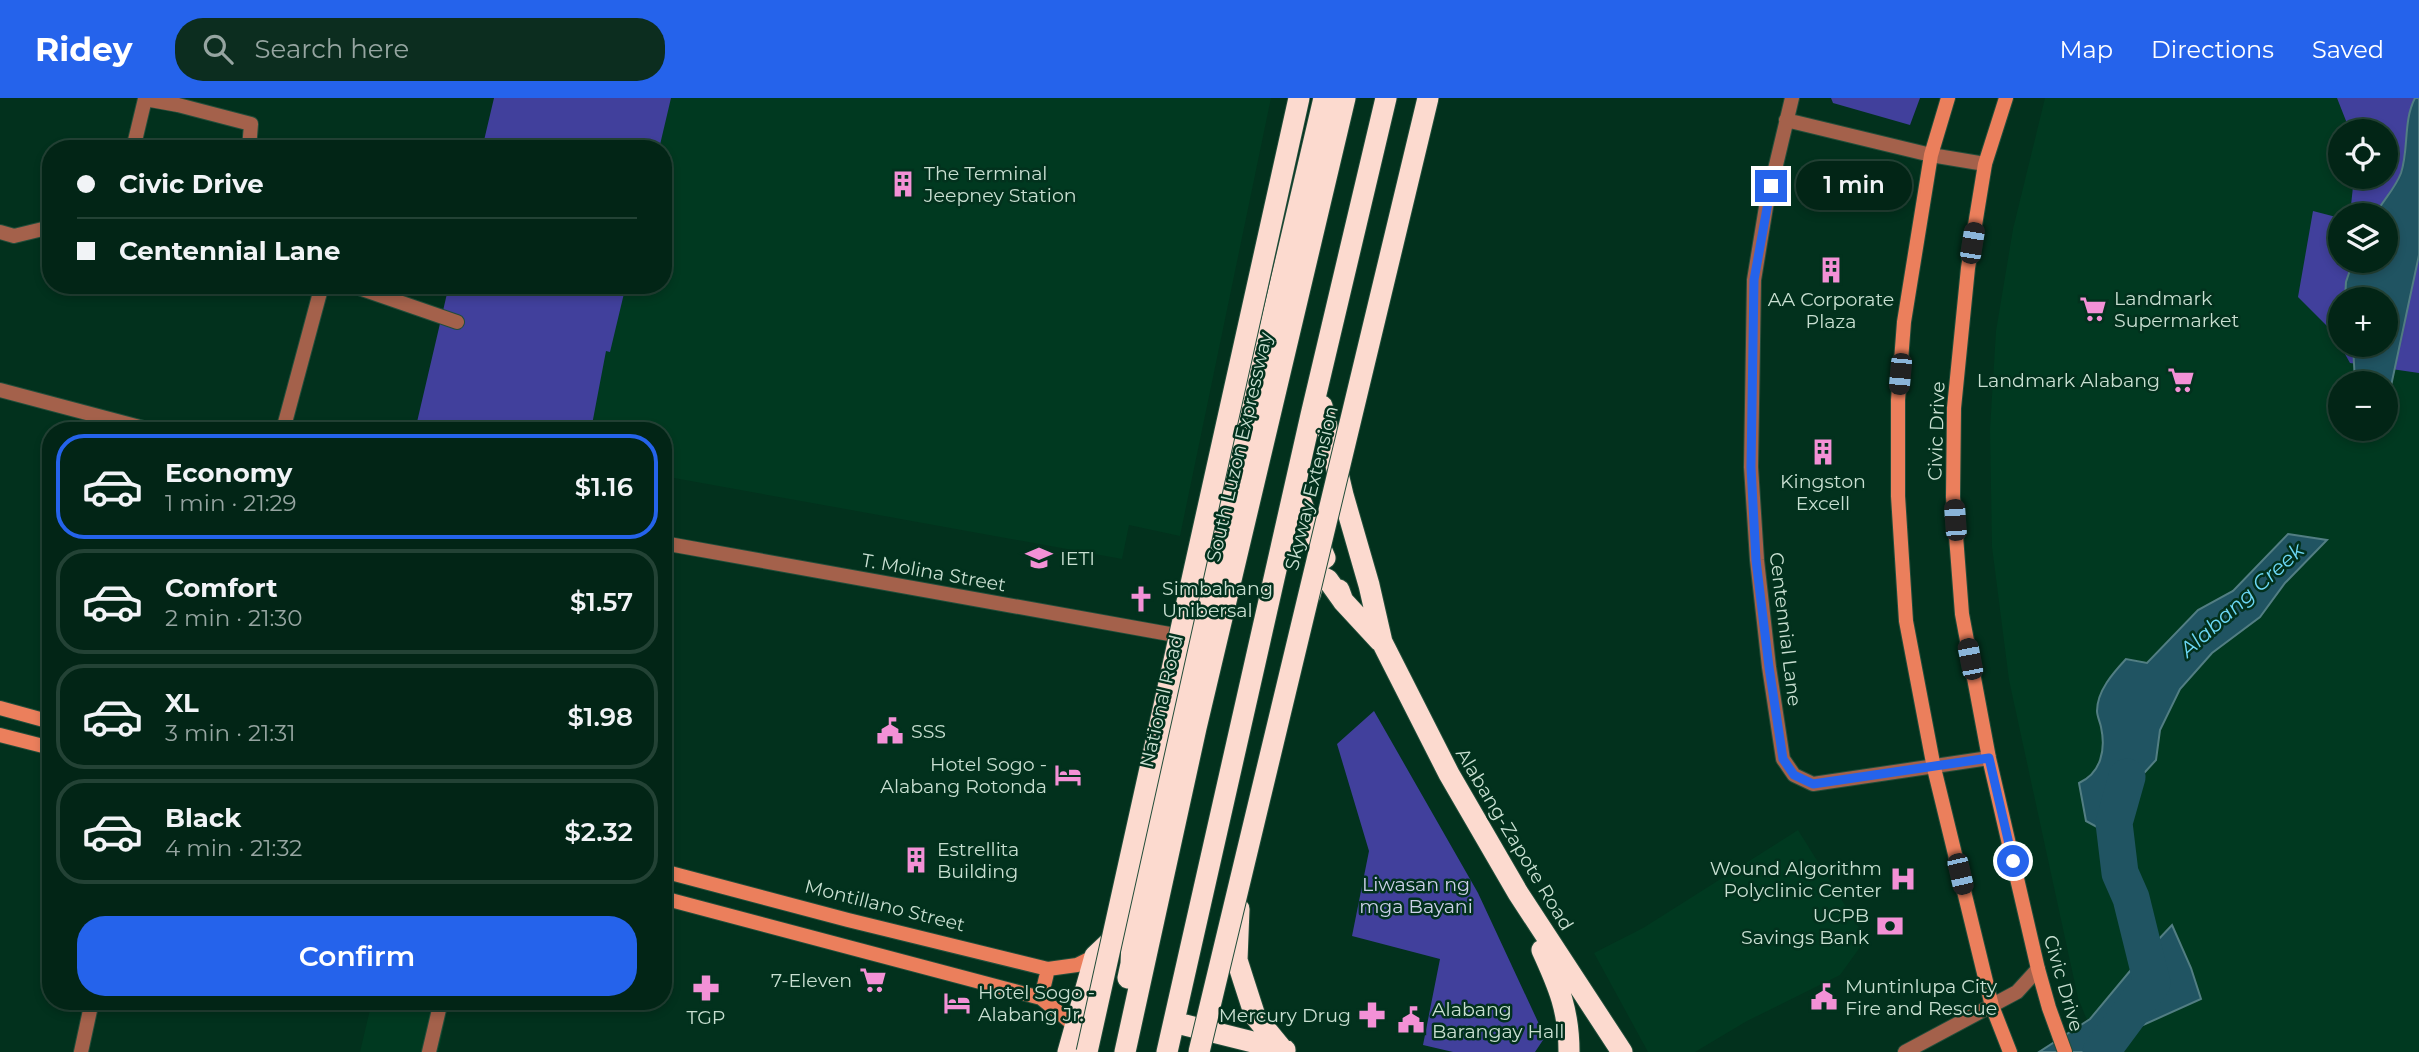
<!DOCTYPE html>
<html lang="en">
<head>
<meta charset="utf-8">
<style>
  body { margin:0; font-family:Montserrat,sans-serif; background:#0c2d1f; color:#f1f3f6; height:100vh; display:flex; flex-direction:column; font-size:26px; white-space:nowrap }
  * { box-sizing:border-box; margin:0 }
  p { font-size:23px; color:#96a5a1 }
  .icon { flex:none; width:38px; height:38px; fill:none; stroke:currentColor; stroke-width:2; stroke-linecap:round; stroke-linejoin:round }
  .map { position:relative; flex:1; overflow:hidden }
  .drawer { position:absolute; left:42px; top:324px; width:630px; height:588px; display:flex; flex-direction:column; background:#022516; border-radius:28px; box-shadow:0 4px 10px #0003,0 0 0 2px #234235 }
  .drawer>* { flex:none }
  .guide { position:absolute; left:42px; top:42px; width:630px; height:154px; border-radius:28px; box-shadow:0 4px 10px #0003,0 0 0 2px #234235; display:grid; align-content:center; height:154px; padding:0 35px; background:#022516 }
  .controls { position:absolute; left:2328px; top:21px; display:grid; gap:14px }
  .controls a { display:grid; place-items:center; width:70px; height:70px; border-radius:50%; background:#022516; box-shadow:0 4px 10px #0003,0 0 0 2px #234235; font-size:35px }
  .end { position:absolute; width:32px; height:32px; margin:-16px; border:9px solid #2563eb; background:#fff; box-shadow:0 0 0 4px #fff }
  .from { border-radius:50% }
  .bubble { position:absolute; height:49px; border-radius:24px; background:#022516; box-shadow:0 4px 10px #0003,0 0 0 2px #234235; font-size:23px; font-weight:600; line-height:49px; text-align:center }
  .car { position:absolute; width:21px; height:42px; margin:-21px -10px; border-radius:9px; box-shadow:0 0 5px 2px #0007; background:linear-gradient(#222 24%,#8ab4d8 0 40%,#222 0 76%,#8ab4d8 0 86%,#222 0) }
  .guide b { display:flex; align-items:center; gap:24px; height:66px; font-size:26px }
  .guide b+b { border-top:2px solid #234235 }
  .guide i { width:18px; height:18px; background:#f1f3f6 }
  ul { padding:12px 0 0; list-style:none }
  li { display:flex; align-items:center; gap:21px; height:105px; margin:0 14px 10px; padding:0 21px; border:4px solid #234235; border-radius:28px }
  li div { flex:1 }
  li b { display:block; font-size:26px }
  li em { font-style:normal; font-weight:600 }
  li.current { border-color:#2563eb }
  li>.icon { width:63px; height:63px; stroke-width:1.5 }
  .cta { display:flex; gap:14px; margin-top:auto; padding:14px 35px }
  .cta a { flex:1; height:80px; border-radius:28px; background:#2563eb; color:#fff; font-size:28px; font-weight:600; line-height:80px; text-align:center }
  header { display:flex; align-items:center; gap:42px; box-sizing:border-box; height:98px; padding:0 35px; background:#2563eb; color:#fff }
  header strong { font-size:33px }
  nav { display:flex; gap:38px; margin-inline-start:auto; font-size:24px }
  .search { width:490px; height:63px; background:#0c2d1f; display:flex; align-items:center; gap:18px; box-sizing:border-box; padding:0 24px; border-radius:28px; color:#96a5a1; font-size:26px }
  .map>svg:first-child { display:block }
  .built { fill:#003920; fill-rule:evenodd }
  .green { fill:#41409c }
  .water { fill:#205462; stroke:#527e83; stroke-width:2 }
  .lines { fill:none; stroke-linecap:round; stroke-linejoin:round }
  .river { stroke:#205462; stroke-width:37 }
  .street-casing { stroke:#224d3a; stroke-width:16 }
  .secondary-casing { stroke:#224d3a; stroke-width:16 }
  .highway-casing { stroke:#224d3a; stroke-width:23 }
  .street { stroke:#a4614b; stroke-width:14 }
  .secondary { stroke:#eb7f5c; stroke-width:14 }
  .highway { stroke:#fcdacf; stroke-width:21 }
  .highway-bridge-casing { stroke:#224d3a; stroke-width:23; stroke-linecap:butt }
  .highway-bridge { stroke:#fcdacf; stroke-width:21 }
  .route { stroke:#2563eb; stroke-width:9 }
  .labels { text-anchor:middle; stroke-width:5; stroke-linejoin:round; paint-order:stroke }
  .poi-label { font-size:19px; fill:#c8dfd1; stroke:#02311d; text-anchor:start }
  .street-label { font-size:19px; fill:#c8dfd1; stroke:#02311d }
  .park-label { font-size:19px; fill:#ccd0e9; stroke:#02311d }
  .water-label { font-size:21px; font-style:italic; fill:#6dd8f6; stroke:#02311d }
</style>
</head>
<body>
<header>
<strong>Ridey</strong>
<div class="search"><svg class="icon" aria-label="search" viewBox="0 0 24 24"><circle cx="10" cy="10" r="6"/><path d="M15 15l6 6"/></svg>Search here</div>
<nav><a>Map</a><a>Directions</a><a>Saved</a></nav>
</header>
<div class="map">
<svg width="2419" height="954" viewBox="0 0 2419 954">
  <rect width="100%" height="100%" fill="#02311d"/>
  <path class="built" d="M 585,0 L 1271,0 L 1180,438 L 1129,427 L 1122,461 L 663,378 L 663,332 L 510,332 L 543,187 L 663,187 L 663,51 L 573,51 Z
    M 2045,0 L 2419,0 L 2419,954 L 2100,954 L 2078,900 L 2009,582 L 1992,449 L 1990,331 L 1996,233 L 2013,131 ZM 2340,33 L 2385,33 L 2385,79 L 2340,79 ZM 2340,117 L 2385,117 L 2385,163 L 2340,163 ZM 2340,201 L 2385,201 L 2385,247 L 2340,247 ZM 2340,285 L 2385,285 L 2385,331 L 2340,331 Z
    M 1798,732 L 1866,841 L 1840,877 L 1747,923 L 1695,954 L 1648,954 L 1594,855 L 1643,830 Z
    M 372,903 L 449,903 L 439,954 L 360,954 Z"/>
  <path class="green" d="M 494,0 L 671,0 L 659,51 L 482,51 Z
    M 1831,0 L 1920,0 L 1910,27 L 1833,5 Z
    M 2337,0 L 2419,0 L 2419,275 L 2350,265 L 2340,247 L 2385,247 L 2385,201 L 2340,201 L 2340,246 L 2334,235 L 2298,199 L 2313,113 L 2340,120 L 2340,163 L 2385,163 L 2385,117 L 2350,117 L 2354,79 L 2385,79 L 2385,33 L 2350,33 Z
    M 449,187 L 626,187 L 610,254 L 606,253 L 591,332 L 417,332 L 417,324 Z
    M 1374,613 L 1478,795 L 1545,939 L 1535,954 L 1453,954 L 1423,947 L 1440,861 L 1352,838 L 1369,753 L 1337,646 Z"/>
  <path class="water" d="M 2415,0 L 2419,0 L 2419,157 L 2391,288 L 2385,288 L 2385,285 L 2355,284 L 2353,247 L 2385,247 L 2385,201 L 2345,201 L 2346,184 L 2353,163 L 2385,163 L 2385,117 L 2375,117 C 2383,102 2395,91 2401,75 C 2409,51 2403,23 2415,0 Z
    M 2288,436 L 2327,442 L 2285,485 L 2260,519 L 2212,555 L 2180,591 L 2160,632 L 2156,662 L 2135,685 L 2128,718 L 2102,735 L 2099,730 L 2086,723 L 2079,685 C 2101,675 2106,652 2101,629 C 2100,624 2097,618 2097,613 C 2097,593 2113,575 2126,561 L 2147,565 L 2198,512 L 2233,493 Z
    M 2172,827 L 2191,870 L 2201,901 L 2123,936 L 2115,954 L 2039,954 L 2090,921 L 2140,861 Z"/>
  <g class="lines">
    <path class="river" d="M 2101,954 L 2152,885 L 2131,800 L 2120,775 L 2114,725 L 2127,679"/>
    <g class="street-casing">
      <path id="street" d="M 1792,0 L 1766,109 L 1754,182 L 1751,369 L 1757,462 L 1769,569 L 1783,661 L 1794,677 L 1813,686 L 1989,660
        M 1786,22 L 1931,57 L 1985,66
        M 133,51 L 145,1 L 178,7 L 251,26 L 249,51
        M 0,134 L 14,138 L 51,129
        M 350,187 L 457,224
        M 0,292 L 151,332
        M 283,332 L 322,187
        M 663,445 L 1186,539
        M 81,954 L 92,903
        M 429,954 L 441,903
        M 1905,954 L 2017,894 L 2038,871"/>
    </g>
    <g class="secondary-casing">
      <path id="secondary" d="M 1948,0 L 1931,57 L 1904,224 L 1898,302 L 1898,398 L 1906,523 L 1934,670 L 1992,908 L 2010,954
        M 2006,0 L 1985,66 L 1968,170 L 1954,310 L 1953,399 L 1962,516 L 1989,660 L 2038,871 L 2049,910 L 2065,954
        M 0,610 L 51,624
        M 0,637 L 51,650
        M 663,773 L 848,822 L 1048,871 L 1077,867 L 1095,858
        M 663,800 L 1041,900 L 1074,927
        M 1041,900 L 1048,871"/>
    </g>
    <g class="highway-casing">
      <path id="highway" d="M 1322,308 L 1343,397 L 1369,487 L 1382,544 L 1449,676 L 1518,795 L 1622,954
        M 1301,404 L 1325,460
        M 1339,492 L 1343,503 L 1380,543
        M 1310,497 L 1314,482 L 1320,478 L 1328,482 L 1343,503
        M 1239,811 L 1237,862 L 1244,884 L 1255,918 L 1282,951
        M 1542,852 C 1559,889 1569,913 1569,954
        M 1128,880 L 1131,866 L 1133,822
        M 1185,927 L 1285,952
        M 1068,954 L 1095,858 L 1133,822 L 1152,748 L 1197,541 L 1324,0
        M 1125,954 L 1196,630 L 1345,0
        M 1167,954 L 1311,317 L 1386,0"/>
    </g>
    <use href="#street" class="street"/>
    <use href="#secondary" class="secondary"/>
    <use href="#highway" class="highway"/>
    <g class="highway-bridge-casing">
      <path id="highway-bridge" d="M 1087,954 L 1299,0
        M 1199,954 L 1428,0"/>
    </g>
    <use href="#highway-bridge" class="highway-bridge"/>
  </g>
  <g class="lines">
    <path class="route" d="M 1771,88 L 1754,182 L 1751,369 L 1756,462 L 1769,569 L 1783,661 L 1794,677 L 1813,686 L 1989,660 L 2013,763"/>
  </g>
  <defs>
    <g id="building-bare" transform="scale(2.1)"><path d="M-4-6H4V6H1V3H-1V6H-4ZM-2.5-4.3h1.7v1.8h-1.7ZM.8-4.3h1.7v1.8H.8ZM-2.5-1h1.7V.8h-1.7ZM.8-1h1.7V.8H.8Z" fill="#f391d6" stroke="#02311d" stroke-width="2.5" paint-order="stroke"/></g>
    <g id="supermarket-bare" transform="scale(2.1)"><path d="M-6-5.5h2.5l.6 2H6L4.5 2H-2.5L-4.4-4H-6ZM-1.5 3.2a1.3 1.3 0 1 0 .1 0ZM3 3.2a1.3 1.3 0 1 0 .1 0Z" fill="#f391d6" stroke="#02311d" stroke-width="2.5" paint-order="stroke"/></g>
    <g id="school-bare" transform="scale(2.1)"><path d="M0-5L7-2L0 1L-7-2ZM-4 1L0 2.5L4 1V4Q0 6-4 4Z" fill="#f391d6" stroke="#02311d" stroke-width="2.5" paint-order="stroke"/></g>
    <g id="church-bare" transform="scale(2.1)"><path d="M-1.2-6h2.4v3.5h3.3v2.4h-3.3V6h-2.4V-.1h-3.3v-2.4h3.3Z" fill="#f391d6" stroke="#02311d" stroke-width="2.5" paint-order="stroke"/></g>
    <g id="civic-bare" transform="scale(2.1)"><path d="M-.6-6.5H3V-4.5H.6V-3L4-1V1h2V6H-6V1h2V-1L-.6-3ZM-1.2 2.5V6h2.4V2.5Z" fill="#f391d6" stroke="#02311d" stroke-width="2.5" paint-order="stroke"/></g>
    <g id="hotel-bare" transform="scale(2.1)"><path d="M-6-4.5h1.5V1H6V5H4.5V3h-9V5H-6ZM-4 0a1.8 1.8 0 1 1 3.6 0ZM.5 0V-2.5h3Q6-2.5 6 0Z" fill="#f391d6" stroke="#02311d" stroke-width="2.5" paint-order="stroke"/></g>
    <g id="hospital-bare" transform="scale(2.1)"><path d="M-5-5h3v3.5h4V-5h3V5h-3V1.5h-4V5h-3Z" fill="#f391d6" stroke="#02311d" stroke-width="2.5" paint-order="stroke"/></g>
    <g id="bank-bare" transform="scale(2.1)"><path d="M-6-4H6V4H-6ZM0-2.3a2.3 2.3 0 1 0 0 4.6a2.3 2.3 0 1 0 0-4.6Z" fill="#f391d6" stroke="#02311d" stroke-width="2.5" paint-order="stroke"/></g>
    <g id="pharmacy-bare" transform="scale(2.1)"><path d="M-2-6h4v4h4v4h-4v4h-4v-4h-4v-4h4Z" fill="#f391d6" stroke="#02311d" stroke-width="2.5" paint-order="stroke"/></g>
  </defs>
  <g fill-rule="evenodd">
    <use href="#building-bare" x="903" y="86"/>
    <use href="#building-bare" x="1831" y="172"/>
    <use href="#supermarket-bare" x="2093" y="211"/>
    <use href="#supermarket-bare" x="2181" y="282"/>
    <use href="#building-bare" x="1823" y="354"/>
    <use href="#school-bare" x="1039" y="460"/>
    <use href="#church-bare" x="1141" y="501"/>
    <use href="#civic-bare" x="890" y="633"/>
    <use href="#hotel-bare" x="1068" y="677"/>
    <use href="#building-bare" x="916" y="762"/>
    <use href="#hospital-bare" x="1903" y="781"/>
    <use href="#bank-bare" x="1890" y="828"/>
    <use href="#supermarket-bare" x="873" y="882"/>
    <use href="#pharmacy-bare" x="706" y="890"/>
    <use href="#civic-bare" x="1824" y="899"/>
    <use href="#hotel-bare" x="957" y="905"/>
    <use href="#pharmacy-bare" x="1372" y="917"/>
    <use href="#civic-bare" x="1411" y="922"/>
  </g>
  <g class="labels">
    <g class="poi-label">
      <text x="924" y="82">The Terminal<tspan x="924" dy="22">Jeepney Station</tspan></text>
      <text x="2114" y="207">Landmark<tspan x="2114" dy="22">Supermarket</tspan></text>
      <text x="1831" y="208" text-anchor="middle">AA Corporate<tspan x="1831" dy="22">Plaza</tspan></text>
      <text x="2160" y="289" text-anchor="end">Landmark Alabang</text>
      <text x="1823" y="390" text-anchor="middle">Kingston<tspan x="1823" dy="22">Excell</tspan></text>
      <text x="1060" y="467">IETI</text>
      <text x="1162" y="497">Simbahang<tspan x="1162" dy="22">Unibersal</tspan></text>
      <text x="911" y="640">SSS</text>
      <text x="1047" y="673" text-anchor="end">Hotel Sogo -<tspan x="1047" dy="22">Alabang Rotonda</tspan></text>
      <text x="937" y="758">Estrellita<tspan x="937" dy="22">Building</tspan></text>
      <text x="1882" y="777" text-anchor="end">Wound Algorithm<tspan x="1882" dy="22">Polyclinic Center</tspan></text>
      <text x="1869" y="824" text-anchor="end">UCPB<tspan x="1869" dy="22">Savings Bank</tspan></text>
      <text x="852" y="889" text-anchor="end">7-Eleven</text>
      <text x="1845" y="895">Muntinlupa City<tspan x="1845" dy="22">Fire and Rescue</tspan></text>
      <text x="978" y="901">Hotel Sogo -<tspan x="978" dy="22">Alabang Jr.</tspan></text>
      <text x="1432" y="918">Alabang<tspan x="1432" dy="22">Barangay Hall</tspan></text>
      <text x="1351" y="924" text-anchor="end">Mercury Drug</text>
      <text x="706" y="926" text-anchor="middle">TGP</text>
    </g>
    <g class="street-label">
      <text transform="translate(1936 333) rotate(-88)" y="7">Civic Drive</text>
      <text transform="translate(1239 349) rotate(-77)" y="7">South Luzon Expressway</text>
      <text transform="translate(1311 390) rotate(-76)" y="7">Skyway Extension</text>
      <text transform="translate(934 474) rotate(10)" y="7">T. Molina Street</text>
      <text transform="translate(1786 531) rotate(83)" y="7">Centennial Lane</text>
      <text transform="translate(1161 603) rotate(-77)" y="7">National Road</text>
      <text transform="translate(1515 741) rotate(59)" y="7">Alabang-Zapote Road</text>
      <text transform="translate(885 807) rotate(14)" y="7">Montillano Street</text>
      <text transform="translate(2064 885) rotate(74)" y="7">Civic Drive</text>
    </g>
    <g class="park-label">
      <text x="1416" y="793">Liwasan ng<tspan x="1416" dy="22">mga Bayani</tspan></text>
    </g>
    <g class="water-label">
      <text transform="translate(2242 502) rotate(-42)" y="7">Alabang Creek</text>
    </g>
  </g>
</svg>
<div class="controls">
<a><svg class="icon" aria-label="locate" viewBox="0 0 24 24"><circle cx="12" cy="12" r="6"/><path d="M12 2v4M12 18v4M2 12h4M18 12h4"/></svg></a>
<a><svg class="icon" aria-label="layers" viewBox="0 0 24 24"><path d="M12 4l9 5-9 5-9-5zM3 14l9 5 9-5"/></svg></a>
<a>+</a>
<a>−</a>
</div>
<i class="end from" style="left:2013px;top:763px"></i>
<i class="end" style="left:1771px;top:88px"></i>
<div class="bubble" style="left:1796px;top:63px;width:116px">1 min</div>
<i class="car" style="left:1972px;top:145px;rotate:9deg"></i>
<i class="car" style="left:1900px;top:276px;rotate:185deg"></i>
<i class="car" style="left:1955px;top:422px;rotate:356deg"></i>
<i class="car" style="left:1970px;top:561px;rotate:349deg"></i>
<i class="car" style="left:1960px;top:776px;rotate:167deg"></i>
<div class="guide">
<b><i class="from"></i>Civic Drive</b>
<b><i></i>Centennial Lane</b>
</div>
<section class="drawer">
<ul>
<li class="current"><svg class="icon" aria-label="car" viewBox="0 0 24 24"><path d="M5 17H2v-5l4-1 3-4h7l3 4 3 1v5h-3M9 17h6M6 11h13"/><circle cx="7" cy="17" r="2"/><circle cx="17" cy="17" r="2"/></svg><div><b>Economy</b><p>1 min · 21:29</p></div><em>$1.16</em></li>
<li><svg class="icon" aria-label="car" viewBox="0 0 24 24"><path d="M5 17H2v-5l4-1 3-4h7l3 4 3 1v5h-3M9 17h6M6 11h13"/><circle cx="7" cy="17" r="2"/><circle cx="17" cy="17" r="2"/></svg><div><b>Comfort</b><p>2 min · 21:30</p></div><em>$1.57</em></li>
<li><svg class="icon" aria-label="car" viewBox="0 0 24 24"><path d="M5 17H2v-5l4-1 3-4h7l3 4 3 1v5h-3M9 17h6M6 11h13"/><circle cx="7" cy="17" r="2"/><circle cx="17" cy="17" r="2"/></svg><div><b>XL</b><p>3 min · 21:31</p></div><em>$1.98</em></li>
<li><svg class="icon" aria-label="car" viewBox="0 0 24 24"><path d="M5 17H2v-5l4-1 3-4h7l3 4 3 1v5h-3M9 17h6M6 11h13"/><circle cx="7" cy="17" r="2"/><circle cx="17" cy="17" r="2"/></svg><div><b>Black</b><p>4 min · 21:32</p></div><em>$2.32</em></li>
</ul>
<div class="cta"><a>Confirm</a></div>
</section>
</div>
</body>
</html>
